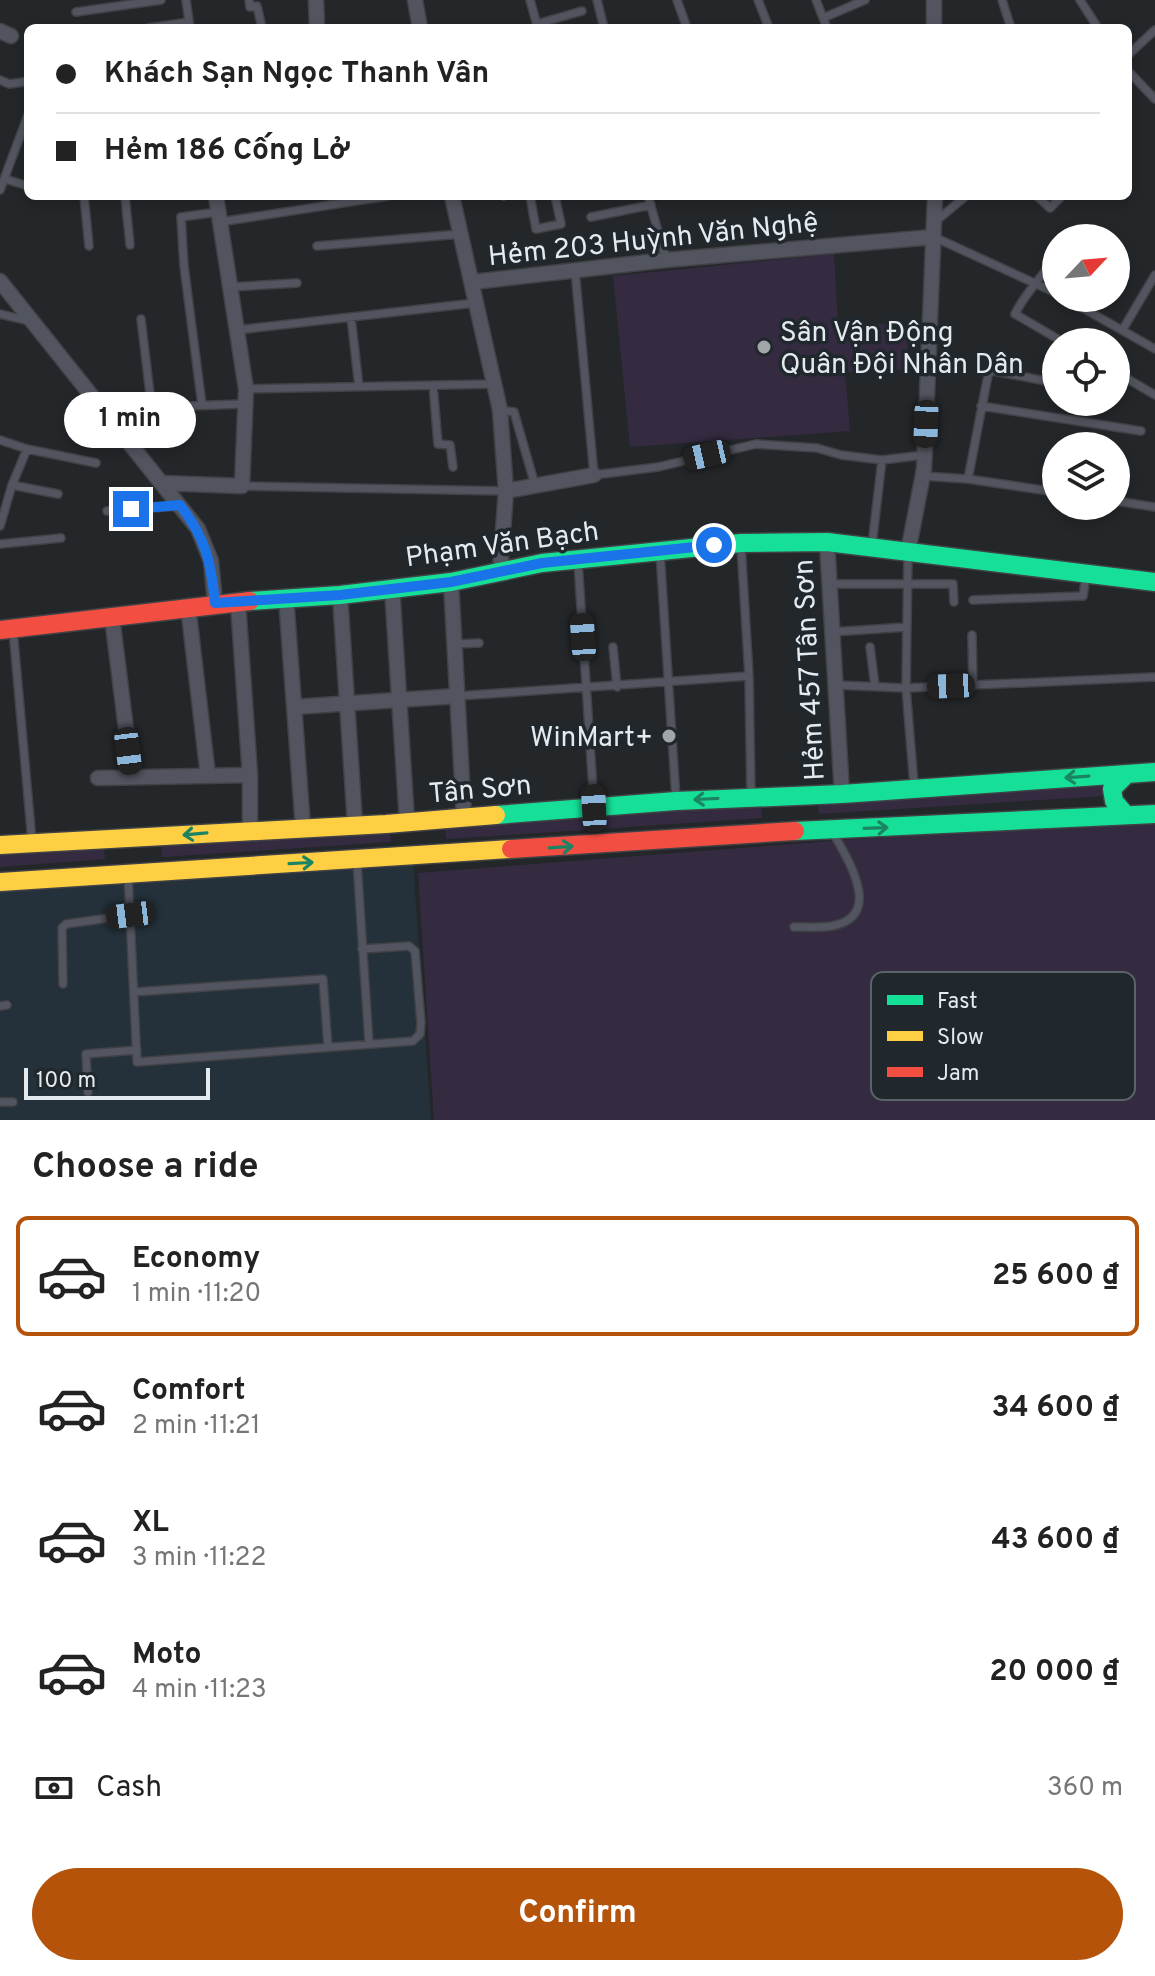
<!DOCTYPE html>
<html lang="en">
<head>
<meta charset="utf-8">
<style>
  body { margin:0; font-family:Overpass,sans-serif; background:#f6f6f6; color:#222; height:100vh; display:flex; flex-direction:column; font-size:30px; white-space:nowrap }
  * { box-sizing:border-box; margin:0 }
  p { font-size:26px; color:#767676 }
  .icon { flex:none; width:44px; height:44px; fill:none; stroke:currentColor; stroke-width:2; stroke-linecap:round; stroke-linejoin:round }
  .map { position:relative; height:1120px; overflow:hidden }
  .panel { display:flex; flex-direction:column; background:#fff; flex:1 }
  .panel>* { flex:none }
  .guide { position:absolute; left:24px; top:24px; width:1108px; height:176px; border-radius:12px; box-shadow:0 4px 12px #0003; display:grid; align-content:center; height:176px; padding:0 32px; background:#fff }
  .needle { width:52px; rotate:64deg }
  .fabs { position:absolute; left:1042px; top:224px; display:grid; gap:16px }
  .fabs a { display:grid; place-items:center; width:88px; height:88px; border-radius:50%; background:#fff; box-shadow:0 4px 12px #0003; font-size:40px }
  .scale { position:absolute; left:24px; bottom:20px; width:186px; box-sizing:border-box; padding-left:8px; border:4px solid #e5eaee; border-top:0; font-size:22px; line-height:28px; white-space:nowrap; color:#e5eaee; -webkit-text-stroke:6px #20282e; paint-order:stroke }
  .end { position:absolute; width:36px; height:36px; margin:-18px; border:10px solid #1a73e8; background:#fff; box-shadow:0 0 0 4px #fff }
  .from { border-radius:50% }
  .bubble { position:absolute; height:56px; border-radius:28px; background:#fff; box-shadow:0 4px 12px #0003; font-size:26px; font-weight:700; line-height:56px; text-align:center }
  .car { position:absolute; width:24px; height:48px; margin:-24px -12px; border-radius:10px; box-shadow:0 0 6px 2px #0007; background:linear-gradient(#222 24%,#8ab4d8 0 40%,#222 0 76%,#8ab4d8 0 86%,#222 0) }
  .guide b { display:flex; align-items:center; gap:28px; height:76px; font-size:30px }
  .guide b+b { border-top:2px solid #e0e0e0 }
  .guide i { width:20px; height:20px; background:#222 }
  ul { padding:0; list-style:none }
  li { display:flex; align-items:center; gap:24px; height:120px; margin:0 16px 12px; padding:0 16px; border:4px solid transparent; border-radius:12px }
  li div { flex:1 }
  li b { display:block; font-size:30px }
  li em { font-style:normal; font-weight:700 }
  li.active { border-color:#b45309 }
  li>.icon { width:72px; height:72px; stroke-width:1.5 }
  h2 { padding:0 32px; font-size:36px; line-height:96px }
  .pay { display:flex; align-items:center; gap:20px; height:88px; padding:0 32px; font-size:30px }
  .pay p { margin-inline-start:auto }
  .action { display:flex; gap:16px; margin-top:auto; padding:16px 32px }
  .action a { flex:1; height:92px; border-radius:48px; background:#b45309; color:#fff; font-size:32px; font-weight:700; line-height:92px; text-align:center }
  .map>svg:first-child { display:block }
  .built { fill:#24313a }
  .green { fill:#342b41 }
  .lines { fill:none; stroke-linecap:round; stroke-linejoin:round }
  .lane-casing { stroke:#404245; stroke-width:10 }
  .street-casing { stroke:#404245; stroke-width:17 }
  .fast-casing { stroke:#404245; stroke-width:21 }
  .slow-casing { stroke:#404245; stroke-width:21 }
  .jam-casing { stroke:#404245; stroke-width:21 }
  .lane { stroke:#52555f; stroke-width:7 }
  .street { stroke:#52555f; stroke-width:14 }
  .fast { stroke:#16e098; stroke-width:18 }
  .slow { stroke:#ffcf43; stroke-width:18 }
  .jam { stroke:#f24e42; stroke-width:18 }
  .oneway { stroke:#1b8463 }
  .route { stroke:#1a73e8; stroke-width:10 }
  .poi-dot { fill:#a1a6a9; stroke:#20282e; stroke-width:3 }
  .labels { text-anchor:middle; stroke-width:7; stroke-linejoin:round; paint-order:stroke }
  .street-label { font-size:28px; fill:#e5eaee; stroke:#20282e }
  .poi-label { font-size:28px; fill:#e5eaee; stroke:#20282e; text-anchor:start }
  .key { fill:#20282e; stroke:#5b6268; stroke-width:2 }
  .key-label { font-size:22px; fill:#e5eaee }
</style>
</head>
<body>
<div class="map">
<svg width="1155" height="1120" viewBox="0 0 1155 1120">
  <rect width="100%" height="100%" fill="#24272a"/>
  <path class="built" d="M 413,863 L 431,1120 L 0,1120 L 0,891 Z"/>
  <path class="green" d="M 834,254 L 838,324 L 907,324 L 908,369 L 845,372 L 850,431 L 630,447 L 613,276 Z
    M 1102,774 L 1104,796 L 819,814 L 817,791 Z
    M 760,795 L 762,818 L 446,839 L 445,819 Z
    M 1155,816 L 1155,1120 L 434,1120 L 418,873 Z
    M 388,822 L 391,842 L 162,857 L 161,836 Z
    M 102,838 L 105,859 L 0,867 L 0,845 Z"/>
  <g class="lines">
    <g class="lane-casing">
      <path id="lane" d="M 186,0 L 190,28
        M 249,0 L 250,7 L 257,6 L 262,28
        M 530,0 L 537,25
        M 597,0 L 604,28
        M 677,0 L 687,28
        M 758,0 L 769,28
        M 816,0 L 827,28
        M 1002,0 L 1011,28
        M 1080,0 L 1098,28
        M 76,12 L 161,0
        M 823,18 L 865,0
        M 537,24 L 582,11
        M 148,28 L 189,22
        M 1128,55 L 1155,30
        M 1128,71 L 1155,99
        M 0,80 L 9,84 L 24,82
        M 5,179 L 28,186
        M 0,190 L 28,115
        M 84,196 L 89,246
        M 125,196 L 130,245
        M 503,196 L 504,196
        M 530,196 L 536,229 L 561,224 L 555,196
        M 648,196 L 666,259
        M 1037,196 L 1050,208 L 1062,196
        M 591,217 L 651,205
        M 936,221 L 966,196
        M 220,222 L 388,196
        M 934,237 L 1056,293
        M 317,246 L 461,234
        M 1056,256 C 1043,276 1025,293 1015,314 L 1063,342
        M 575,270 L 594,475 L 658,467 L 756,444 L 817,448 L 841,455 L 882,460 L 924,455
        M 230,287 L 297,283
        M 1065,298 L 1155,349
        M 0,314 L 29,321
        M 351,317 L 359,387
        M 1123,329 L 1155,275
        M 237,330 L 475,303
        M 1116,372 L 1155,395
        M 433,385 L 438,444 L 450,445 L 453,467
        M 246,389 L 493,384
        M 202,405 L 184,266 L 181,217 L 218,212
        M 185,406 L 244,404
        M 981,406 L 1141,431
        M 500,410 L 514,412 L 535,485
        M 106,412 L 151,402 L 141,319
        M 0,440 L 27,449 L 96,463
        M 923,476 L 968,479 L 1056,492
        M 968,479 L 989,370 L 1056,383
        M 12,485 L 58,494
        M 242,486 L 506,491
        M 1116,501 L 1155,507
        M 107,511 L 177,506
        M 0,526 L 12,485 L 27,449
        M 0,544 L 61,538
        M 741,545 L 749,676 L 751,797
        M 872,545 L 882,460
        M 660,552 L 676,799
        M 908,554 L 906,688 L 914,785
        M 578,562 L 594,805
        M 830,584 L 953,584 L 954,602
        M 973,600 L 1083,596 L 1086,576
        M 13,630 L 32,841
        M 832,632 L 907,627
        M 972,635 L 973,686
        M 454,644 L 479,643
        M 613,647 L 617,687
        M 870,647 L 875,686
        M 836,685 L 906,688 L 1155,677
        M 457,696 L 749,676
        M 357,862 L 369,1043
        M 128,875 L 137,1062 L 413,1041 L 420,1034 L 421,1023 L 415,951 L 409,946 L 362,949
        M 794,927 C 806,927 820,928 832,926 C 885,916 847,858 832,831
        M 63,984 L 62,928 L 66,924 L 130,915
        M 134,992 L 323,979 L 328,1047
        M 0,1006 L 7,1005
        M 88,1092 L 86,1054 L 137,1050
        M 0,1102 L 13,1102"/>
    </g>
    <g class="street-casing">
      <path id="street" d="M 316,0 L 317,28
        M 415,0 L 420,28
        M 934,28 L 934,0
        M 0,31 L 11,36
        M 452,196 L 500,410 L 506,491 L 500,571
        M 0,281 L 198,529 L 211,561 L 215,603
        M 473,282 L 666,260 L 933,237
        M 162,483 L 242,486 L 246,389 L 216,196
        M 506,491 L 594,475
        M 827,542 L 842,794
        M 908,552 L 924,469 L 935,196
        M 451,582 L 464,817
        M 392,587 L 407,822
        M 340,595 L 355,824
        M 286,597 L 303,828
        M 238,603 L 250,775 L 250,830
        M 188,606 L 208,776
        M 112,617 L 132,777
        M 294,707 L 457,696
        M 98,778 L 250,775"/>
    </g>
    <g class="fast-casing">
      <path id="fast" d="M 250,601 L 340,595 L 451,582 L 542,563 L 741,543 L 827,542 L 1155,582
        M 496,815 L 676,801 L 842,794 L 1155,772
        M 1126,815 L 1114,801 L 1112,789 L 1127,774
        M 795,831 L 1155,814"/>
    </g>
    <g class="slow-casing">
      <path id="slow" d="M 0,845 L 386,824 L 496,815
        M 0,882 L 511,849"/>
    </g>
    <g class="jam-casing">
      <path id="jam" d="M 0,630 L 250,601
        M 511,849 L 795,831"/>
    </g>
    <use href="#lane" class="lane"/>
    <use href="#street" class="street"/>
    <use href="#fast" class="fast"/>
    <use href="#slow" class="slow"/>
    <use href="#jam" class="jam"/>
  </g>
  <defs><path id="oneway-shaft" d="M-6 0H5M1.5-3L5.5 0L1.5 3" fill="none" stroke-width="1.6" stroke-linecap="round" stroke-linejoin="round" transform="scale(2)"/></defs>
  <g class="oneway">
    <use href="#oneway-shaft" transform="translate(1077 777) rotate(176)"/>
    <use href="#oneway-shaft" transform="translate(706 799) rotate(177)"/>
    <use href="#oneway-shaft" transform="translate(876 828) rotate(-2)"/>
    <use href="#oneway-shaft" transform="translate(195 834) rotate(175)"/>
    <use href="#oneway-shaft" transform="translate(561 847) rotate(-4)"/>
    <use href="#oneway-shaft" transform="translate(301 863) rotate(-3)"/>
  </g>
  <g class="lines">
    <path class="route" d="M 131,509 L 180,505 C 206,539 211,562 215,603 L 340,595 L 451,582 L 542,563 L 714,545"/>
  </g>
  <g class="poi-dot">
    <circle cx="764" cy="347" r="8"/>
    <circle cx="669" cy="736" r="8"/>
  </g>
  <g class="labels">
    <g class="street-label">
      <text transform="translate(653 238) rotate(-6)" y="10">Hẻm 203 Huỳnh Văn Nghệ</text>
      <text transform="translate(502 543) rotate(-8)" y="10">Phạm Văn Bạch</text>
      <text transform="translate(808 670) rotate(-93)" y="10">Hẻm 457 Tân Sơn</text>
      <text transform="translate(480 788) rotate(-5)" y="10">Tân Sơn</text>
    </g>
    <g class="poi-label">
      <text x="780" y="341">Sân Vận Động<tspan x="780" dy="32">Quân Đội Nhân Dân</tspan></text>
      <text x="653" y="746" text-anchor="end">WinMart+</text>
    </g>
  </g>
  <rect x="871" y="972" width="264" height="128" rx="12" class="key"/>
  <rect x="887" y="995" width="36" height="10" fill="#16e098"/>
  <rect x="887" y="1031" width="36" height="10" fill="#ffcf43"/>
  <rect x="887" y="1067" width="36" height="10" fill="#f24e42"/>
  <g class="key-label">
    <text x="937" y="1008">Fast</text>
    <text x="937" y="1044">Slow</text>
    <text x="937" y="1080">Jam</text>
  </g>
</svg>
<div class="fabs">
<a><svg class="needle" viewBox="-14 -14 28 28"><path d="M0-13l5 13h-10z" fill="#e53935"/><path d="M0 13l5-13h-10z" fill="#767676"/></svg></a>
<a><svg class="icon" aria-label="locate" viewBox="0 0 24 24"><circle cx="12" cy="12" r="6"/><path d="M12 2v4M12 18v4M2 12h4M18 12h4"/></svg></a>
<a><svg class="icon" aria-label="layers" viewBox="0 0 24 24"><path d="M12 4l9 5-9 5-9-5zM3 14l9 5 9-5"/></svg></a>
</div>
<div class="scale">100 m</div>
<i class="end from" style="left:714px;top:545px"></i>
<i class="end" style="left:131px;top:509px"></i>
<div class="bubble" style="left:64px;top:392px;width:132px">1 min</div>
<i class="car" style="left:926px;top:424px;rotate:182deg"></i>
<i class="car" style="left:707px;top:455px;rotate:257deg"></i>
<i class="car" style="left:583px;top:637px;rotate:356deg"></i>
<i class="car" style="left:951px;top:686px;rotate:268deg"></i>
<i class="car" style="left:128px;top:751px;rotate:173deg"></i>
<i class="car" style="left:594px;top:808px;rotate:357deg"></i>
<i class="car" style="left:130px;top:915px;rotate:263deg"></i>
<div class="guide">
<b><i class="from"></i>Khách Sạn Ngọc Thanh Vân</b>
<b><i></i>Hẻm 186 Cống Lở</b>
</div>
</div>
<section class="panel">
<h2>Choose a ride</h2>
<ul>
<li class="active"><svg class="icon" aria-label="car" viewBox="0 0 24 24"><path d="M5 17H2v-5l4-1 3-4h7l3 4 3 1v5h-3M9 17h6M6 11h13"/><circle cx="7" cy="17" r="2"/><circle cx="17" cy="17" r="2"/></svg><div><b>Economy</b><p>1 min · 11:20</p></div><em>25 600 ₫</em></li>
<li><svg class="icon" aria-label="car" viewBox="0 0 24 24"><path d="M5 17H2v-5l4-1 3-4h7l3 4 3 1v5h-3M9 17h6M6 11h13"/><circle cx="7" cy="17" r="2"/><circle cx="17" cy="17" r="2"/></svg><div><b>Comfort</b><p>2 min · 11:21</p></div><em>34 600 ₫</em></li>
<li><svg class="icon" aria-label="car" viewBox="0 0 24 24"><path d="M5 17H2v-5l4-1 3-4h7l3 4 3 1v5h-3M9 17h6M6 11h13"/><circle cx="7" cy="17" r="2"/><circle cx="17" cy="17" r="2"/></svg><div><b>XL</b><p>3 min · 11:22</p></div><em>43 600 ₫</em></li>
<li><svg class="icon" aria-label="car" viewBox="0 0 24 24"><path d="M5 17H2v-5l4-1 3-4h7l3 4 3 1v5h-3M9 17h6M6 11h13"/><circle cx="7" cy="17" r="2"/><circle cx="17" cy="17" r="2"/></svg><div><b>Moto</b><p>4 min · 11:23</p></div><em>20 000 ₫</em></li>
</ul>
<div class="pay"><svg class="icon" aria-label="cash" viewBox="0 0 24 24"><path d="M3 7h18v10H3z"/><circle cx="12" cy="12" r="2"/></svg>Cash<p>360 m</p></div>
<div class="action"><a>Confirm</a></div>
</section>
</body>
</html>
